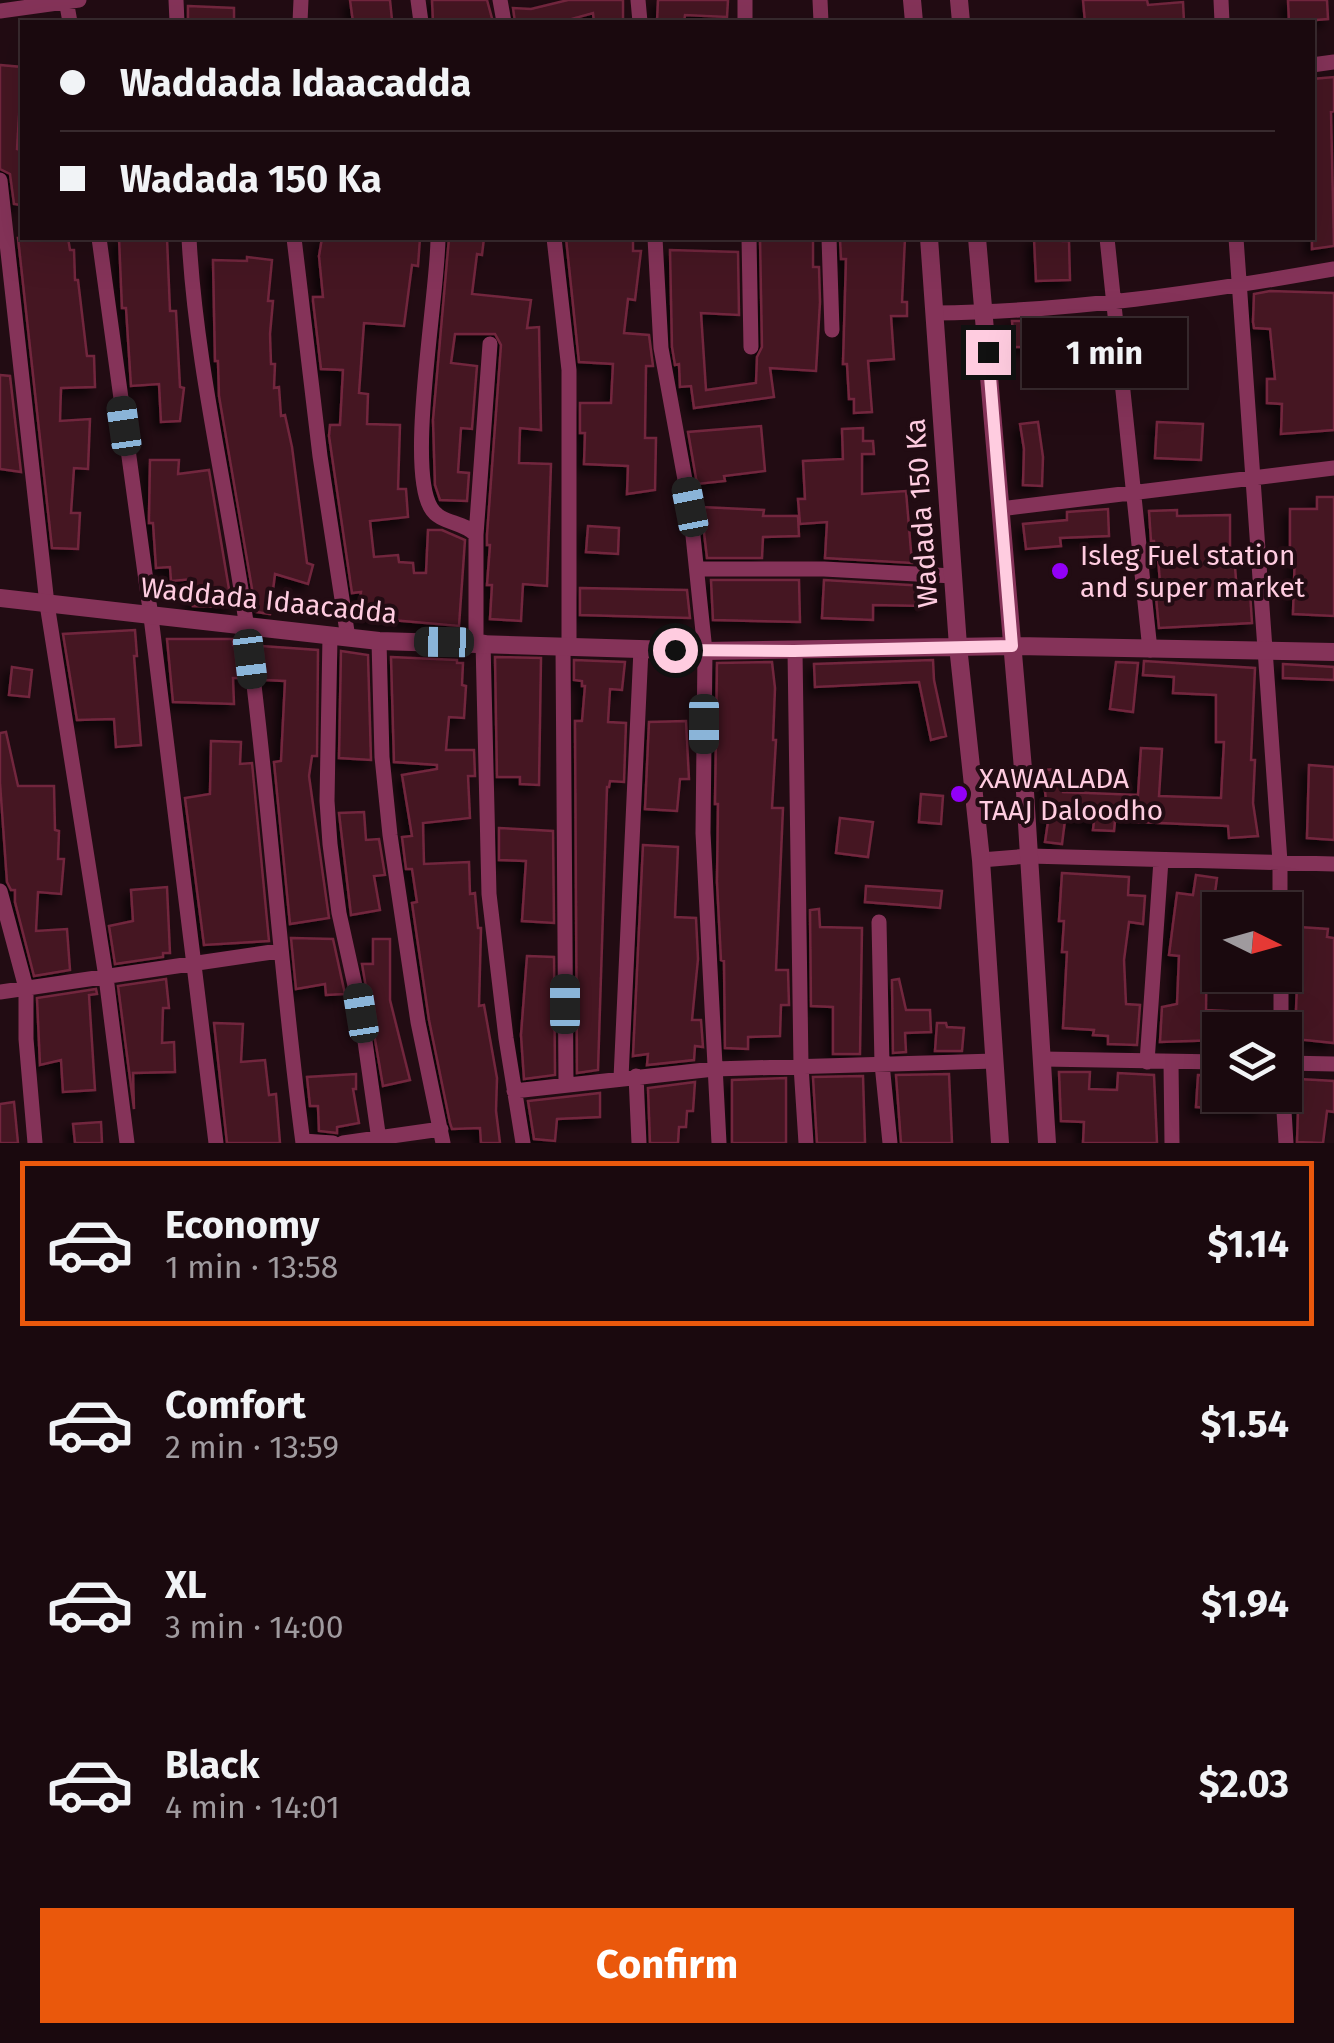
<!DOCTYPE html>
<html lang="en">
<head>
<meta charset="utf-8">
<style>
  body { margin:0; font-family:"Fira Sans",sans-serif; background:#27171c; color:#f1f3f6; height:100vh; display:flex; flex-direction:column; font-size:38px; white-space:nowrap }
  * { box-sizing:border-box; margin:0 }
  p { font-size:32px; color:#9f9a9e }
  .icon { flex:none; width:55px; height:55px; fill:none; stroke:currentColor; stroke-width:2; stroke-linecap:round; stroke-linejoin:round }
  .map { position:relative; height:1143px; overflow:hidden }
  .sheet { display:flex; flex-direction:column; background:#1a090e; flex:1 }
  .sheet>* { flex:none }
  .guide { position:absolute; left:20px; top:20px; width:1295px; height:220px; border-radius:0px; box-shadow:0 10px 40px #0002,0 0 0 2px #382a2e; display:grid; align-content:center; height:220px; padding:0 40px; background:#1a090e }
  .needle { width:65px; rotate:95deg }
  .fabs { position:absolute; left:1202px; top:892px; display:grid; gap:20px }
  .fabs a { display:grid; place-items:center; width:100px; height:100px; border-radius:0px; background:#1a090e; box-shadow:0 10px 40px #0002,0 0 0 2px #382a2e; font-size:50px }
  .end { position:absolute; width:45px; height:45px; margin:-22px; border:12px solid #ffcce0; background:#111; box-shadow:0 0 0 5px #111 }
  .from { border-radius:50% }
  .bubble { position:absolute; height:70px; border-radius:0px; background:#1a090e; box-shadow:0 10px 40px #0002,0 0 0 2px #382a2e; font-size:32px; font-weight:700; line-height:70px; text-align:center }
  .car { position:absolute; width:30px; height:60px; margin:-30px -15px; border-radius:12px; box-shadow:0 0 8px 2px #0007; background:linear-gradient(#222 24%,#8ab4d8 0 40%,#222 0 76%,#8ab4d8 0 86%,#222 0) }
  .guide b { display:flex; align-items:center; gap:35px; height:95px; font-size:38px }
  .guide b+b { border-top:2px solid #382a2e }
  .guide i { width:25px; height:25px; background:#f1f3f6 }
  ul { padding:18px 0 0; list-style:none }
  li { display:flex; align-items:center; gap:30px; height:165px; margin:0 20px 15px; padding:0 20px; border:5px solid transparent; border-radius:0px }
  li div { flex:1 }
  li b { display:block; font-size:38px }
  li em { font-style:normal; font-weight:700 }
  li.on { border-color:#ea580c }
  li>.icon { width:90px; height:90px; stroke-width:1.5 }
  .button { display:flex; gap:20px; margin-top:auto; padding:20px 40px }
  .button a { flex:1; height:115px; border-radius:0px; background:#ea580c; color:#fff; font-size:40px; font-weight:700; line-height:115px; text-align:center }
  .map>svg:first-child { display:block }
  .building { fill:#441624; stroke:#72263e; stroke-width:2.5; filter:url(#shadow) }
  .lines { fill:none; stroke-linecap:round; stroke-linejoin:round }
  .minor { stroke:#853359; stroke-width:15 }
  .tertiary { stroke:#853359; stroke-width:18 }
  .route { stroke:#ffcce0; stroke-width:12 }
  .poi-dot { fill:#9200f7; stroke:#220c13; stroke-width:4 }
  .labels { text-anchor:middle; stroke-width:8; stroke-linejoin:round; paint-order:stroke }
  .street-label { font-size:28px; fill:#ffcce0; stroke:#220c13 }
  .poi-label { font-size:28px; fill:#ffcce0; stroke:#220c13; text-anchor:start }
</style>
</head>
<body>
<div class="map">
<svg width="1334" height="1143" viewBox="0 0 1334 1143">
  <defs>
    <filter id="shadow"><feDropShadow dx="-6" dy="6" stdDeviation="5" flood-color="#0009"/></filter>
  </defs>
  <rect width="100%" height="100%" fill="#220c13"/>
  <path class="building" d="M 350,0 L 390,0 L 392,20 L 353,22 Z
    M 432,0 L 487,0 L 493,22 L 433,22 Z
    M 568,0 L 623,0 L 623,22 L 594,22 L 593,13 L 561,22 L 515,22 L 513,8 L 531,9 Z
    M 658,0 L 728,0 L 727,17 L 685,15 L 684,22 L 657,22 Z
    M 1083,0 L 1147,0 L 1148,5 L 1183,2 L 1184,22 L 1085,22 Z
    M 1288,0 L 1327,0 L 1328,19 L 1289,22 Z
    M 188,6 L 234,8 L 234,22 L 188,22 Z
    M 0,65 L 22,67 L 17,149 L 21,150 L 20,205 L 14,204 L 10,174 L 0,169 Z
    M 1334,77 L 1334,111 L 1331,112 L 1334,246 L 1312,249 L 1312,79 Z
    M 18,238 L 68,238 L 70,250 L 74,250 L 75,280 L 78,280 L 87,356 L 94,356 L 95,387 L 61,388 L 60,421 L 90,419 L 88,469 L 74,468 L 71,513 L 80,513 L 78,549 L 52,548 Z
    M 119,238 L 167,238 L 170,311 L 176,311 L 180,387 L 184,388 L 180,421 L 161,422 L 159,384 L 131,386 L 126,308 L 122,308 Z
    M 322,238 L 420,238 L 418,266 L 412,265 L 404,326 L 364,323 L 359,393 L 368,394 L 367,424 L 400,425 L 398,489 L 406,489 L 408,517 L 370,521 L 374,557 L 398,555 L 399,562 L 413,563 L 414,573 L 426,573 L 428,530 L 442,530 L 465,540 L 459,626 L 358,617 L 361,592 L 352,593 L 329,436 L 330,425 L 340,425 L 343,370 L 321,369 L 313,301 L 313,297 L 323,297 L 319,256 Z
    M 449,238 L 484,238 L 482,255 L 477,254 L 472,294 L 531,300 L 527,328 L 539,327 L 541,430 L 520,428 L 519,463 L 551,464 L 547,586 L 523,584 L 521,621 L 490,619 L 492,585 L 487,585 L 490,545 L 487,545 L 487,535 L 501,345 L 495,334 L 455,334 L 451,363 L 477,366 L 472,429 L 461,428 L 458,472 L 469,473 L 467,501 L 440,500 L 435,485 L 433,420 Z
    M 566,238 L 633,238 L 633,251 L 641,251 L 635,300 L 628,299 L 624,333 L 649,335 L 653,366 L 646,366 L 645,438 L 656,438 L 655,490 L 627,494 L 628,466 L 584,464 L 585,433 L 580,433 L 580,403 L 611,403 L 613,364 L 579,362 Z
    M 760,238 L 813,238 L 813,267 L 819,267 L 820,302 L 816,371 L 770,368 L 774,397 L 694,408 L 691,386 L 680,387 L 679,364 L 675,365 L 672,347 L 670,250 L 738,252 L 739,315 L 701,313 L 706,390 L 756,383 L 757,357 L 762,347 Z
    M 867,238 L 905,238 L 902,302 L 907,302 L 907,316 L 891,316 L 894,359 L 868,361 L 872,412 L 854,413 L 854,399 L 849,399 L 847,364 L 843,364 L 846,259 L 841,259 L 840,239 Z
    M 1034,238 L 1063,238 L 1063,241 L 1069,241 L 1070,280 L 1036,281 Z
    M 247,257 L 272,260 L 268,301 L 273,301 L 270,334 L 271,364 L 275,364 L 274,388 L 279,387 L 281,416 L 285,415 L 292,447 L 307,563 L 313,565 L 308,584 L 275,574 L 270,614 L 256,612 L 219,396 L 218,361 L 215,361 L 213,260 L 247,261 Z
    M 1270,291 L 1334,293 L 1334,430 L 1281,434 L 1282,404 L 1267,403 L 1267,379 L 1275,379 L 1270,329 L 1254,328 L 1253,322 L 1254,294 Z
    M 1012,321 L 1045,321 L 1045,346 L 1082,346 L 1082,359 L 1096,358 L 1098,376 L 1043,377 L 1042,347 L 1014,347 L 1014,355 L 1000,355 L 1000,333 L 1013,333 Z
    M 0,375 L 10,376 L 21,472 L 0,469 Z
    M 1038,422 L 1043,457 L 1042,486 L 1023,485 L 1024,449 L 1020,424 Z
    M 1157,422 L 1203,424 L 1201,460 L 1155,458 Z
    M 761,426 L 765,471 L 724,476 L 725,481 L 697,484 L 688,432 Z
    M 863,428 L 863,441 L 873,441 L 874,454 L 862,454 L 862,494 L 906,491 L 912,563 L 825,558 L 827,522 L 800,524 L 798,499 L 805,499 L 803,461 L 843,459 L 842,429 Z
    M 150,460 L 179,460 L 178,474 L 209,470 L 232,607 L 193,606 L 193,579 L 171,581 L 170,567 L 156,568 L 153,523 L 149,523 L 149,517 Z
    M 1317,497 L 1334,497 L 1334,616 L 1293,614 L 1295,551 L 1290,551 L 1290,509 L 1317,509 Z
    M 701,507 L 764,510 L 763,516 L 798,516 L 799,536 L 763,537 L 762,558 L 707,558 Z
    M 1108,509 L 1109,536 L 1060,538 L 1061,546 L 1026,549 L 1023,524 L 1067,520 L 1067,512 Z
    M 1177,510 L 1177,516 L 1230,515 L 1230,555 L 1234,554 L 1237,592 L 1250,592 L 1252,623 L 1159,628 L 1156,597 L 1161,596 L 1158,557 L 1155,557 L 1154,541 L 1151,541 L 1149,511 Z
    M 588,526 L 619,528 L 618,554 L 586,552 Z
    M 711,580 L 799,580 L 800,622 L 713,620 Z
    M 824,580 L 926,586 L 926,606 L 873,605 L 873,620 L 822,618 Z
    M 580,588 L 687,590 L 690,618 L 580,615 Z
    M 135,630 L 137,656 L 134,656 L 141,745 L 116,747 L 114,719 L 77,720 L 63,634 Z
    M 167,639 L 233,639 L 233,645 L 238,645 L 242,678 L 233,678 L 234,704 L 173,702 Z
    M 261,646 L 318,650 L 317,756 L 312,756 L 309,776 L 329,918 L 290,924 L 274,762 L 281,761 L 285,681 L 265,680 Z
    M 341,651 L 368,655 L 371,760 L 339,758 Z
    M 391,657 L 457,660 L 457,663 L 463,663 L 462,685 L 466,686 L 464,718 L 449,717 L 446,750 L 474,750 L 475,776 L 468,776 L 470,818 L 423,823 L 424,864 L 469,862 L 470,894 L 475,893 L 478,928 L 481,928 L 479,1006 L 484,1005 L 497,1078 L 496,1111 L 500,1143 L 481,1143 L 480,1128 L 452,1129 L 450,1123 L 429,1020 L 412,903 L 417,902 L 412,869 L 406,869 L 402,837 L 412,836 L 402,775 L 437,769 L 437,765 L 394,762 Z
    M 495,657 L 541,658 L 539,785 L 520,784 L 520,777 L 497,777 Z
    M 574,660 L 625,662 L 622,690 L 610,689 L 608,722 L 626,723 L 624,782 L 610,781 L 609,787 L 607,787 L 598,1070 L 577,1073 L 575,721 L 582,721 L 585,686 L 582,686 L 582,681 L 574,680 Z
    M 933,660 L 934,680 L 946,736 L 931,740 L 919,682 L 815,687 L 814,664 Z
    M 1144,661 L 1255,668 L 1251,760 L 1255,760 L 1253,803 L 1258,836 L 1229,838 L 1228,826 L 1115,821 L 1114,831 L 1093,830 L 1094,821 L 1065,820 L 1062,844 L 1045,842 L 1048,822 L 1043,770 L 1060,769 L 1063,792 L 1138,795 L 1141,748 L 1162,749 L 1159,796 L 1221,798 L 1224,742 L 1216,742 L 1216,695 L 1173,693 L 1174,677 L 1143,675 Z
    M 772,662 L 775,688 L 773,740 L 776,740 L 772,808 L 783,808 L 776,970 L 788,970 L 789,1005 L 781,1005 L 780,1036 L 748,1037 L 748,1049 L 725,1048 L 724,961 L 721,960 L 717,882 L 718,804 L 715,804 L 717,663 Z
    M 1116,662 L 1138,663 L 1133,712 L 1110,709 Z
    M 1283,664 L 1334,667 L 1334,680 L 1283,678 Z
    M 12,667 L 32,670 L 29,697 L 9,695 Z
    M 686,721 L 689,779 L 680,779 L 677,811 L 645,809 L 649,722 Z
    M 6,732 L 18,786 L 54,786 L 55,830 L 59,831 L 58,859 L 64,859 L 61,894 L 38,892 L 36,931 L 67,929 L 70,970 L 34,976 L 15,902 L 15,890 L 11,890 L 7,882 L 0,783 L 0,733 Z
    M 211,741 L 241,742 L 240,764 L 252,763 L 269,941 L 204,945 L 185,798 L 210,794 Z
    M 1309,765 L 1334,767 L 1334,840 L 1307,838 Z
    M 921,794 L 943,796 L 941,824 L 919,822 Z
    M 364,812 L 366,840 L 379,839 L 385,875 L 374,876 L 380,910 L 351,915 L 339,813 Z
    M 840,818 L 873,822 L 868,857 L 836,853 Z
    M 499,828 L 553,831 L 554,923 L 522,921 L 526,861 L 499,860 Z
    M 643,845 L 678,847 L 675,917 L 696,918 L 698,959 L 692,1020 L 701,1020 L 703,1047 L 695,1046 L 694,1060 L 647,1065 L 648,1054 L 633,1056 Z
    M 1062,873 L 1129,877 L 1128,895 L 1145,896 L 1143,924 L 1129,922 L 1124,960 L 1126,1004 L 1140,1005 L 1137,1045 L 1108,1044 L 1108,1036 L 1093,1035 L 1094,1030 L 1063,1028 L 1067,952 L 1062,952 L 1064,921 L 1059,921 Z
    M 1196,875 L 1217,878 L 1215,893 L 1212,892 L 1207,932 L 1206,1010 L 1245,1012 L 1244,1030 L 1220,1030 L 1220,1040 L 1160,1042 L 1162,1007 L 1177,1004 L 1179,956 L 1169,955 L 1177,893 L 1193,895 Z
    M 866,886 L 942,891 L 940,908 L 865,902 Z
    M 167,887 L 170,953 L 163,953 L 163,957 L 115,964 L 109,926 L 133,921 L 131,890 Z
    M 819,909 L 820,927 L 862,928 L 860,1054 L 833,1054 L 833,1007 L 811,1006 L 810,910 Z
    M 1299,927 L 1328,929 L 1327,937 L 1334,938 L 1334,1043 L 1295,1039 Z
    M 291,938 L 333,939 L 345,994 L 326,995 L 325,984 L 296,989 Z
    M 373,939 L 390,939 L 390,1000 L 410,1080 L 383,1086 L 362,964 L 373,964 Z
    M 527,956 L 554,957 L 555,1075 L 524,1079 L 521,1035 Z
    M 166,979 L 169,1008 L 163,1008 L 162,1043 L 174,1042 L 175,1072 L 133,1073 L 134,1109 L 118,986 Z
    M 899,979 L 906,1010 L 930,1010 L 931,1032 L 905,1033 L 906,1052 L 893,1053 L 892,980 Z
    M 96,989 L 97,994 L 89,995 L 95,1090 L 63,1092 L 61,1060 L 40,1065 L 37,998 Z
    M 214,1023 L 243,1024 L 241,1062 L 265,1060 L 269,1095 L 276,1094 L 280,1143 L 227,1143 Z
    M 937,1023 L 946,1023 L 947,1027 L 964,1028 L 962,1051 L 935,1051 Z
    M 1059,1072 L 1090,1072 L 1089,1089 L 1117,1090 L 1118,1073 L 1154,1075 L 1157,1143 L 1083,1143 L 1084,1122 L 1061,1121 Z
    M 356,1074 L 356,1089 L 353,1089 L 359,1123 L 337,1127 L 337,1133 L 319,1131 L 318,1106 L 310,1106 L 307,1077 Z
    M 949,1074 L 952,1143 L 901,1143 L 896,1075 Z
    M 1198,1075 L 1220,1076 L 1220,1095 L 1263,1095 L 1262,1111 L 1196,1107 Z
    M 863,1076 L 865,1143 L 817,1143 L 813,1077 Z
    M 786,1078 L 786,1143 L 732,1143 L 732,1080 Z
    M 1299,1079 L 1334,1081 L 1334,1112 L 1327,1111 L 1323,1143 L 1297,1142 Z
    M 695,1082 L 693,1111 L 687,1111 L 686,1127 L 679,1127 L 678,1143 L 650,1143 L 648,1088 Z
    M 600,1093 L 600,1117 L 557,1119 L 555,1141 L 534,1139 L 528,1101 Z
    M 14,1102 L 18,1143 L 0,1143 L 0,1104 Z
    M 101,1122 L 102,1143 L 75,1143 L 73,1124 Z"/>
  <g class="lines">
    <path class="minor" d="M 66,0 L 70,22
      M 176,0 L 177,22
      M 418,0 L 421,22
      M 500,0 L 504,22
      M 638,0 L 640,22
      M 745,0 L 745,22
      M 820,0 L 821,22
      M 1221,0 L 1222,22
      M 0,11 L 79,0
      M 300,22 L 301,0
      M 1312,65 L 1334,62
      M 0,180 L 47,604 L 106,977 L 127,1143
      M 99,238 L 151,617 L 216,1143
      M 189,238 C 196,369 229,498 247,629 C 270,800 280,972 303,1143
      M 294,238 L 320,456 L 348,638
      M 438,238 C 438,294 406,468 431,508 C 440,524 464,521 476,535
      M 554,238 L 569,370 L 569,646
      M 655,238 L 661,348 L 690,507 L 705,651 L 703,833 L 719,1143
      M 749,238 L 751,347
      M 829,238 L 832,330
      M 1107,238 L 1150,650
      M 1236,238 L 1280,862 L 1280,910
      M 934,313 C 1068,312 1203,292 1334,269
      M 1000,509 L 1334,468
      M 697,569 L 824,569 L 953,576
      M 330,636 L 327,801 L 330,844 L 339,913 L 361,1013 L 379,1140
      M 379,641 L 382,757 L 390,835 L 418,1022 L 443,1143
      M 476,642 L 476,535 L 490,344
      M 483,642 L 489,894 L 506,1038 L 523,1143
      M 563,646 L 566,1083
      M 795,651 L 801,1066 L 806,1143
      M 981,860 L 1029,856 L 1334,864
      M 0,891 L 26,988 L 26,1039 L 35,1143
      M 879,922 L 882,1064 L 890,1143
      M 1281,975 L 1281,1030
      M 0,992 L 279,951
      M 1042,1059 L 1220,1062
      M 1147,1062 L 1161,860
      M 1171,1062 L 1172,1143
      M 1285,1063 L 1334,1064
      M 636,1076 L 639,1143
      M 621,1078 L 641,649
      M 514,1091 L 714,1069 L 995,1061
      M 1283,1095 L 1286,1143
      M 303,1141 L 333,1143
      M 343,1143 L 441,1129"/>
    <path class="tertiary" d="M 912,0 L 914,22
      M 959,0 L 961,22
      M 929,238 L 958,646 L 981,860 L 1000,1143
      M 977,238 L 1025,792 L 1047,1143
      M 0,598 L 379,641 L 705,651 L 1013,646 L 1334,652"/>
  </g>
  <g class="lines">
    <path class="route" d="M 675,650 L 794,651 L 1012,646 L 988,352"/>
  </g>
  <g class="poi-dot">
    <circle cx="1060" cy="571" r="10"/>
    <circle cx="959" cy="794" r="10"/>
  </g>
  <g class="labels">
    <g class="street-label">
      <text transform="translate(921 513) rotate(-94)" y="10">Wadada 150 Ka</text>
      <text transform="translate(269 600) rotate(6)" y="10">Waddada Idaacadda</text>
    </g>
    <g class="poi-label">
      <text x="1080" y="565">Isleg Fuel station<tspan x="1080" dy="32">and super market</tspan></text>
      <text x="979" y="788">XAWAALADA<tspan x="979" dy="32">TAAJ Daloodho</tspan></text>
    </g>
  </g>
</svg>
<div class="fabs">
<a><svg class="needle" viewBox="-14 -14 28 28"><path d="M0-13l5 13h-10z" fill="#e53935"/><path d="M0 13l5-13h-10z" fill="#9f9a9e"/></svg></a>
<a><svg class="icon" aria-label="layers" viewBox="0 0 24 24"><path d="M12 4l9 5-9 5-9-5zM3 14l9 5 9-5"/></svg></a>
</div>
<i class="end from" style="left:675px;top:650px"></i>
<i class="end" style="left:988px;top:352px"></i>
<div class="bubble" style="left:1022px;top:318px;width:165px">1 min</div>
<i class="car" style="left:124px;top:426px;rotate:352deg"></i>
<i class="car" style="left:690px;top:507px;rotate:349deg"></i>
<i class="car" style="left:444px;top:642px;rotate:271deg"></i>
<i class="car" style="left:250px;top:659px;rotate:173deg"></i>
<i class="car" style="left:704px;top:724px;rotate:180deg"></i>
<i class="car" style="left:565px;top:1004px;rotate:0deg"></i>
<i class="car" style="left:361px;top:1013px;rotate:351deg"></i>
<div class="guide">
<b><i class="from"></i>Waddada Idaacadda</b>
<b><i></i>Wadada 150 Ka</b>
</div>
</div>
<section class="sheet">
<ul>
<li class="on"><svg class="icon" aria-label="car" viewBox="0 0 24 24"><path d="M5 17H2v-5l4-1 3-4h7l3 4 3 1v5h-3M9 17h6M6 11h13"/><circle cx="7" cy="17" r="2"/><circle cx="17" cy="17" r="2"/></svg><div><b>Economy</b><p>1 min · 13:58</p></div><em>$1.14</em></li>
<li><svg class="icon" aria-label="car" viewBox="0 0 24 24"><path d="M5 17H2v-5l4-1 3-4h7l3 4 3 1v5h-3M9 17h6M6 11h13"/><circle cx="7" cy="17" r="2"/><circle cx="17" cy="17" r="2"/></svg><div><b>Comfort</b><p>2 min · 13:59</p></div><em>$1.54</em></li>
<li><svg class="icon" aria-label="car" viewBox="0 0 24 24"><path d="M5 17H2v-5l4-1 3-4h7l3 4 3 1v5h-3M9 17h6M6 11h13"/><circle cx="7" cy="17" r="2"/><circle cx="17" cy="17" r="2"/></svg><div><b>XL</b><p>3 min · 14:00</p></div><em>$1.94</em></li>
<li><svg class="icon" aria-label="car" viewBox="0 0 24 24"><path d="M5 17H2v-5l4-1 3-4h7l3 4 3 1v5h-3M9 17h6M6 11h13"/><circle cx="7" cy="17" r="2"/><circle cx="17" cy="17" r="2"/></svg><div><b>Black</b><p>4 min · 14:01</p></div><em>$2.03</em></li>
</ul>
<div class="button"><a>Confirm</a></div>
</section>
</body>
</html>
